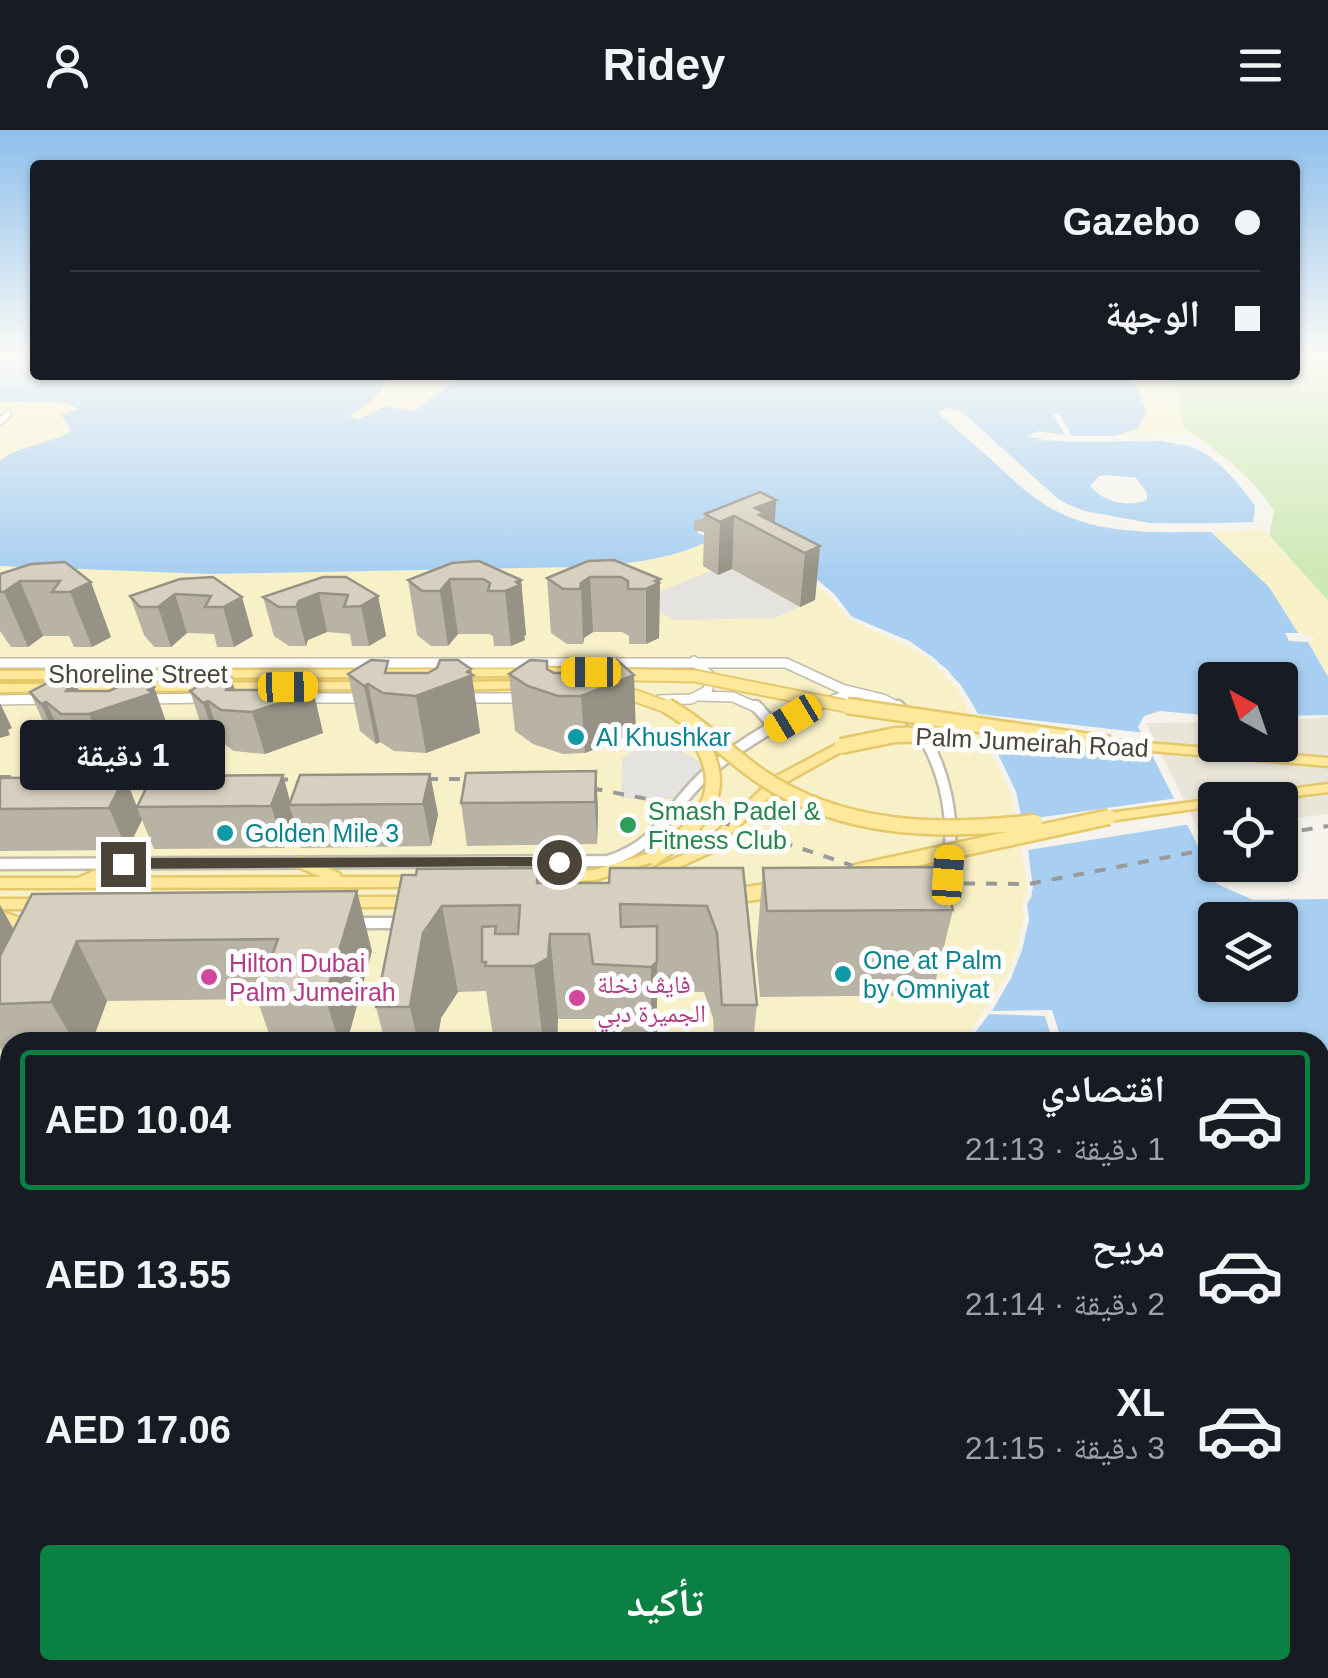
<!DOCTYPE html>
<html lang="ar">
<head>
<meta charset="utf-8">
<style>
  body { margin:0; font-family:Helvetica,"Noto Naskh Arabic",sans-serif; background:#242831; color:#f1f3f6; direction:rtl; height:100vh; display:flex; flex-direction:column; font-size:38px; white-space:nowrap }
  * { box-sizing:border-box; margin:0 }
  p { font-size:32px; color:#9ea1a6 }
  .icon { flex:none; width:55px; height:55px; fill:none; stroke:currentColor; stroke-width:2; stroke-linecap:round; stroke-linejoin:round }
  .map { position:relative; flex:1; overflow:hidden; direction:ltr }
  .panel { position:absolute; left:0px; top:902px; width:1330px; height:648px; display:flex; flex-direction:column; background:#171b24; border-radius:30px 30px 0 0; box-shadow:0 2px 8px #0004; direction:rtl }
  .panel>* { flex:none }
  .hud { position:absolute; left:30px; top:30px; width:1270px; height:220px; border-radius:10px; box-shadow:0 2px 8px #0004; direction:rtl; display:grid; align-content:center; height:220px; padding:0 40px; background:#171b24 }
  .needle { width:65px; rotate:320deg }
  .controls { position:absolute; left:1198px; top:532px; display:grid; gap:20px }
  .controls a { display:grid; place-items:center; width:100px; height:100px; border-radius:10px; background:#171b24; box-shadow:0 2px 8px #0004; font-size:50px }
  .end { position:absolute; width:45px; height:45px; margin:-22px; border:12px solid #4a4439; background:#fff; box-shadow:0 0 0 5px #fff }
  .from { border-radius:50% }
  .bubble { position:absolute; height:70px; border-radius:10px; background:#171b24; box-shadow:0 2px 8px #0004; font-size:32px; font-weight:700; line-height:70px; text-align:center; direction:rtl }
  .car { position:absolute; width:30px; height:60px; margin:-30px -15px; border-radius:12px; box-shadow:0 0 8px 2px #0007; background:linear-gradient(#f5c518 24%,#345 0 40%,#f5c518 0 76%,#345 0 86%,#f5c518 0) }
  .hud b { display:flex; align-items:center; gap:35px; height:95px; font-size:38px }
  .hud b+b { border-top:2px solid #363941 }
  .hud i { width:25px; height:25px; background:#f1f3f6 }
  ul { padding:18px 0 0; list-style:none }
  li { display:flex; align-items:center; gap:30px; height:140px; margin:0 20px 15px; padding:0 20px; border:5px solid transparent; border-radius:10px }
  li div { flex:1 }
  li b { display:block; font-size:38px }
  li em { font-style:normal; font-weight:700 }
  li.active { border-color:#0b8043 }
  li>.icon { width:90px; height:90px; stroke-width:1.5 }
  .button { display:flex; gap:20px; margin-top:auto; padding:20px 40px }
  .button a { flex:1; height:115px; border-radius:10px; background:#0b8043; color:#fff; font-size:40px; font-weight:700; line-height:115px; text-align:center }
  header { display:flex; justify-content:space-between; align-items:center; height:130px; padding:0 40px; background:#171b24; font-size:45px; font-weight:700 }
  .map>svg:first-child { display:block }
  .residential { fill:#e9e5d9 }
  .green { fill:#cee9b4 }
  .sand { fill:#f8f1c8 }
  .parking { fill:#e4e3df }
  .water { fill:#a8cff1; fill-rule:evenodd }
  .pier { fill:#f5f3eb }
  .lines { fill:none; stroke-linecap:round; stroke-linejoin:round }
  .minor-far2-casing { stroke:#c1bcad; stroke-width:9 }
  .minor-far1-casing { stroke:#c1bcad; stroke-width:12 }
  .minor-casing { stroke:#c1bcad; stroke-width:15 }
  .major-casing { stroke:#e5c86a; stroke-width:5 }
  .minor-far2 { stroke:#fff; stroke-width:6 }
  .minor-far1 { stroke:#fff; stroke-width:9 }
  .minor { stroke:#fff; stroke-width:10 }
  .major { fill:#fee89b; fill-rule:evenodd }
  .rail { stroke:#999; stroke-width:4; stroke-dasharray:11 11; stroke-linecap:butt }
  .major-bridge-far1-casing { stroke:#e5c86a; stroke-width:15; stroke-linecap:butt }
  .major-bridge-casing { stroke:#e5c86a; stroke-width:19; stroke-linecap:butt }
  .major-bridge-far1 { stroke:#fee89b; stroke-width:11 }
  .major-bridge { stroke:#fee89b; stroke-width:14 }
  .wall { fill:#b9b3a5 }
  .shaded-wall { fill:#969286 }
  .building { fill:#d7d0c0; stroke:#969286; stroke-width:2.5 }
  .route { fill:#4a4439 }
  .culture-dot { fill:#0f9aa8; stroke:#fff; stroke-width:4 }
  .leisure-dot { fill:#2e9e5b; stroke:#fff; stroke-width:4 }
  .hotel-dot { fill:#d1479c; stroke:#fff; stroke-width:4 }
  .labels { text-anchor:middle; stroke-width:10; stroke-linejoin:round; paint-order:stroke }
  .street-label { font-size:25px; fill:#4a4439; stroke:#fff }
  .culture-label { font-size:25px; fill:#0d838f; stroke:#fff; text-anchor:start }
  .leisure-label { font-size:25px; fill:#27864d; stroke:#fff; text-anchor:start }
  .hotel-label { font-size:25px; fill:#b23c85; stroke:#fff; text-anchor:start }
</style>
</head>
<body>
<header><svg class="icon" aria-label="menu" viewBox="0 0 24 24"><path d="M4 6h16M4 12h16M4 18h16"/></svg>Ridey<svg class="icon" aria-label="person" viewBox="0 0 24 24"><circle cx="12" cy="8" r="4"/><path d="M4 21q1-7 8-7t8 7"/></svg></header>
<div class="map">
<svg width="1328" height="1548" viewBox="0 0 1328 1548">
  <rect width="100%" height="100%" fill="#f5f3eb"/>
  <path class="residential" d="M 1328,587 L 1328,684 L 1280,690 L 1280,670 L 1215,670 L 1215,699 L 1199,701 L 1146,593 L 1215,592 L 1215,615 L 1280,615 L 1280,591 Z"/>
  <path class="green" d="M 1295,226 L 1328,226 L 1328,471 L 1269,405 L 1274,381 C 1252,345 1218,322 1184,298 L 1175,250 L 1169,245 L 1295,245 Z"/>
  <path class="sand" d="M 387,245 L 486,245 L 451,254 L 413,281 L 386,276 L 357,290 L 349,286 L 387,252 Z
    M 1123,245 L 1169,245 L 1175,250 L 1184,297 L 1191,303 L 1114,306 L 1137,299 L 1136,256 Z
    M 51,269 L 79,277 L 62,290 L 71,299 L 68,304 L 0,331 L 0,271 L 28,273 Z
    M 702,392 L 834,464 L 948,540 L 1009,645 L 1033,758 L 1029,790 L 1011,848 L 968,912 L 10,912 L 10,1154 L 0,1154 L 0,435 L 209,444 L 580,437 L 660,427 L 693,418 Z
    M 1262,399 L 1328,471 L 1328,547 L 1308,512 L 1315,512 L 1314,507 L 1298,503 L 1269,457 L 1211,402 Z"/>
  <path class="parking" d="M 732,439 L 800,477 L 775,488 L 674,490 L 638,470 L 711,441 L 718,445 Z
    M 657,607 L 707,636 L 673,669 L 621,668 L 622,628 Z"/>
  <path class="water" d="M 0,226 L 35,226 L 35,245 L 387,245 C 385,264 364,276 350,286 L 357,290 L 386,276 L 413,281 L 457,250 L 477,250 L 486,245 L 1123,245 L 1136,255 L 1147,282 L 1137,299 L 1114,306 L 1072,306 L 1060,285 L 1054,285 L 1066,305 L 1034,310 C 1082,313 1147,303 1192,317 C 1216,325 1241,356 1255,376 L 1253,392 C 1187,393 1117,402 1058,369 L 961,281 L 953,279 L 941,286 C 980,313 1009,353 1049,377 C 1097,406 1158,402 1211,402 L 1269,457 L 1298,503 L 1285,503 L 1289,511 L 1308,512 L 1328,547 L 1328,585 L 1280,586 L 1280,550 L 1215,550 L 1215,586 L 1160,581 L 1144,586 L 1138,597 L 1217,754 L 1253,770 L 1328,769 L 1328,1548 L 0,1548 L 0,1154 L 10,1154 L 10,1540 L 1320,1540 L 1320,912 L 968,912 L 1011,848 L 1022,820 L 1029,790 L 1027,774 L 1032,766 L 1016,662 L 971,571 L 948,540 L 909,511 L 852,487 L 834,464 L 797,433 L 695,399 L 707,407 L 706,412 C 667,431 623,434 580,437 L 209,444 L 0,436 L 0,331 L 11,323 L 68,304 L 71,299 L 61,285 L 79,279 C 52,266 29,275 0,271 ZM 1108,345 L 1136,348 L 1147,363 L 1147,370 C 1128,378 1103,372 1090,356 L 1099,346 ZM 1215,790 L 1280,790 L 1280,855 L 1215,855 Z"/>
  <path class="pier" d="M 946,278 L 961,281 L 1058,369 L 1075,379 L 1149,393 L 1257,394 L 1213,398 L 1218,402 L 1145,402 L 1080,390 L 1050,378 L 1027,361 L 938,283 Z
    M 1058,284 L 1072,306 L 1163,306 L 1190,311 L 1181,315 L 1163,311 L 1070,312 L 1029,307 L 1036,301 L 1065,305 L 1053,285 Z
    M 696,395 L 797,433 L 834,464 L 852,487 L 909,511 L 934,528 L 961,555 L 978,584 L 1146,603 L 1157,626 L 991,609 L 1016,662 L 1022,690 L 1178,668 L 1191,694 L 1028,720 L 1033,758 L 1027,774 L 1029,790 L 1011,848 L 992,881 L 1052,880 L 1062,912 L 1053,912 L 1045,886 L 989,884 L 968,912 L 963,912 L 1007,846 L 1017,819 L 1024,789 L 1022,773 L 1028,758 L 1011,664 L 957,558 L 923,524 L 848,489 L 830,466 L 787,430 L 707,407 L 698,403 Z"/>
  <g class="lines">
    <g class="minor-far2-casing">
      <path id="minor-far2" d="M 0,291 L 8,284"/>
    </g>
    <g class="minor-far1-casing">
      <path id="minor-far1" d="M 0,533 L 786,533 L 842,559 L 883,569 L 902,579
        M 700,566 L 733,567 L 760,579
        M 304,568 L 366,568
        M 464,568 L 526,568
        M 144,569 L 206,568
        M 0,570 L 46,569
        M 659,570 L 691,569 L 707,561 L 712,548 L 694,531
        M 808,579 L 853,563"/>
    </g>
    <g class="minor-casing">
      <path id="minor" d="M 756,576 L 776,598
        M 898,576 C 946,617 965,709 938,766
        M 0,734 L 608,731 C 659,715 666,683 701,649 C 733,618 773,595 813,576
        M 354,793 L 406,793"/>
    </g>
    <g class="major-casing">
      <path id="major" d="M 525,539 L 529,540 L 529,546 L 0,549 L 0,541 Z
        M 527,551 L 533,555 L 531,558 L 455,560 L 449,556 L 455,552 Z
        M 367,552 L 373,556 L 371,559 L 0,562 L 0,554 Z
        M 1110,610 L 1328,628 L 1328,636 L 1105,617 L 1104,614 Z
        M 841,612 L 846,613 L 847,616 L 846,619 L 783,654 L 712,722 L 658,747 L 648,747 L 646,744 L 648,741 L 702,716 L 773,648 Z
        M 1328,654 L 1328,662 L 1262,670 L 1215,670 L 1215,676 L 1109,691 L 1102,687 L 1109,683 Z
        M 654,722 L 659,724 L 661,727 L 659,730 L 595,750 L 519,754 L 512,749 L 519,744 L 595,740 Z
        M 123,728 L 130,733 L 128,736 L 101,748 L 321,747 L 296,736 L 294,733 L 301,728 L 339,743 L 341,747 L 421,747 L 428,752 L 421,757 L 0,758 L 0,748 L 78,748 Z
        M 339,767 L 416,767 L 423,772 L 416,777 L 339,777 L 332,772 Z
        M 0,769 L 46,769 L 54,774 L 46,779 L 0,779 Z
        M 0,781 L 32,792 L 35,796 L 27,801 L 0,792 Z"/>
    </g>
    <use href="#minor-far2" class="minor-far2"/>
    <use href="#minor-far1" class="minor-far1"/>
    <use href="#minor" class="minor"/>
    <use href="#major" class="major"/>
    <path class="rail" d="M 0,647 L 115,646
      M 405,649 L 495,649
      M 100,650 L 175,650
      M 255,650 L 325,649
      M 570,654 L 658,671 L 881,745
      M 1280,704 L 1328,696
      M 920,753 L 1029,754 L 1215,718"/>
    <g class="major-bridge-far1-casing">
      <path id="major-bridge-far1" d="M 535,543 L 695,546 L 860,579
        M 616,559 L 672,579"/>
    </g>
    <g class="major-bridge-casing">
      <path id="major-bridge" d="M 667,576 C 701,595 728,624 760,646 C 842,702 940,703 1035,692
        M 847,576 L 1110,614
        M 841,616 L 895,605 L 961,604
        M 654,727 C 709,692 735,654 690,597
        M 855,742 L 1109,687
        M 727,767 L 779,759"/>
    </g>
    <use href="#major-bridge-far1" class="major-bridge-far1"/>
    <use href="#major-bridge" class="major-bridge"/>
  </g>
  <path class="wall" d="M 1263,245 L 1285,245 L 1284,249 Z
    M 776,370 L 774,393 L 820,416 L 815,470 L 800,477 L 732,439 L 718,445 L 703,436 L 704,402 L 694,400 L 694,391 L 704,388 L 705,384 Z
    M 588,431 L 660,449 L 659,508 L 646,514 L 629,514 L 629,506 L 622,502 L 593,502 L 584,508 L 583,514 L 567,514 L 551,503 L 547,448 Z
    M 65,432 L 111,507 L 92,517 L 74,517 L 69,506 L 43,506 L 28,517 L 11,517 L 0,501 L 0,444 Z
    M 452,433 L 521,450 L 526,505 L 524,506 L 525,510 L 511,516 L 494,516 L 493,506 L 489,504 L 458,504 L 448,516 L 431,516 L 417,505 L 408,450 Z
    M 213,447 L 253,506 L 234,517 L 217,517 L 214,504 L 187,503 L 171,517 L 154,517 L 144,505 L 130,466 Z
    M 323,447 L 378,466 L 386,506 L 369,516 L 352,516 L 350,504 L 327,502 L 308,510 L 306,516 L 289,516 L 274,506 L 263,467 Z
    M 471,539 L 480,603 L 426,623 L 394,621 L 380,612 L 376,614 L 360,601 L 348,544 L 428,543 Z
    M 548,540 L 554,543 L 636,603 L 585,623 L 563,624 L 533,614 L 515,601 L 509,544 Z
    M 312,556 L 323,603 L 265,624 L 234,621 L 221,612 L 217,614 L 203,601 L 190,561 L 269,560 Z
    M 154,557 L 168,598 L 166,600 L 168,604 L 106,625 L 79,626 L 65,613 L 60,616 L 48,603 L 30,562 L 109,561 Z
    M 596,641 L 598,683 L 597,714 L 467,716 L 461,673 Z
    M 430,644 L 438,685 L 431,716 L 301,718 L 294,690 L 284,718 L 154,719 L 142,690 L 127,720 L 0,721 L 0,648 L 125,647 L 137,676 L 283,645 L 290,672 Z
    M 743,738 L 757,875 L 753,912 L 714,912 L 713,888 L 704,862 L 657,861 L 657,912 L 597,912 L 594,889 L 558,889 L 557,912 L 494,912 L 486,861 L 458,862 L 441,888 L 437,912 L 385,912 L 376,877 L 402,745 L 540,753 L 609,753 Z
    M 763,738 L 953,780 L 932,865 L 760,867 L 756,824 Z
    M 32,764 L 372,821 L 347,912 L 272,912 L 257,869 L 107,871 L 92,912 L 10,912 L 10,934 L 0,918 L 0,775 L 14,800 Z"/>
  <path class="shaded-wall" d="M 776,370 L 774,407 L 755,378 Z
    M 734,386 L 732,439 L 718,445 L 720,392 Z
    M 820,416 L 815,470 L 800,477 L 805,423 Z
    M 590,447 L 593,502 L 584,508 L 583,514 L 581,453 Z
    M 450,449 L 458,504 L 448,516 L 440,461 Z
    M 660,449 L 659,508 L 646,514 L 646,459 Z
    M 521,450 L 526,505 L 524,506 L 525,510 L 511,516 L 505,461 Z
    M 20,451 L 43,506 L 28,517 L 4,462 Z
    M 91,452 L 111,507 L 92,517 L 70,462 Z
    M 319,463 L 327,502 L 308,510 L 306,516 L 296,477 L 299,471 Z
    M 175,464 L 187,503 L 171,517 L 158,477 Z
    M 378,466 L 386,506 L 369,516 L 361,476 Z
    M 242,467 L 253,506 L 234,517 L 223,477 Z
    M 471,539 L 480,603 L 426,623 L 416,566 Z
    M 634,545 L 636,603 L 585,623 L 581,566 Z
    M 231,548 L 242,582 L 226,560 Z
    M 74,549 L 89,584 L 66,561 Z
    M 368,554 L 380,612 L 376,614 L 364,556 Z
    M 312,556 L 323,603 L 265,624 L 252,582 Z
    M 154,557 L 168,598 L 166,600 L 168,604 L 106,625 L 89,584 Z
    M 208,571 L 221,612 L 217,614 L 203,573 Z
    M 46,572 L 65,613 L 60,616 L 41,574 Z
    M 0,573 L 12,598 L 8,600 L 10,605 L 0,608 Z
    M 596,641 L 598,683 L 597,714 L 595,672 Z
    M 430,644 L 438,685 L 431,716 L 423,674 Z
    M 283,645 L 291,675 L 289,675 L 294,690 L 284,718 L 271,676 Z
    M 125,647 L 142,690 L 127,720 L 109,678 Z
    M 538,738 L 547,824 L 550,804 L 558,889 L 557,912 L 543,912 L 534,836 Z
    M 357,761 L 372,821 L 347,912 L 339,912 L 325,867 Z
    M 0,775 L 29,828 L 0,874 Z
    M 442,776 L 458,862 L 441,888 L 437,912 L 418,912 L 410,877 L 423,803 Z
    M 657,796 L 657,912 L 651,912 L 651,837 Z
    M 77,811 L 107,871 L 92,912 L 74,912 L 51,872 Z"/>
  <path class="building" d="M 760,362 L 776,370 L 755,378 L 764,383 L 759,385 L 820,416 L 805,423 L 734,386 L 720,392 L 705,384 Z
    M 614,430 L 660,449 L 655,451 L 659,453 L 646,459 L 628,459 L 628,451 L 621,447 L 590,447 L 581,453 L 580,459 L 563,459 L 547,448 L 588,431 Z
    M 479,431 L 521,450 L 516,452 L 520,455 L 505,461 L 488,461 L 490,453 L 483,449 L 450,449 L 440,461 L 422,461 L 408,450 L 452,433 Z
    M 65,432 L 91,452 L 70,462 L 52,462 L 60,451 L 20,451 L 4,462 L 0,462 L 0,444 L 31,434 Z
    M 213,447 L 242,467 L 223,477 L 205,477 L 211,466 L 175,464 L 158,477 L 140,477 L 130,466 L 180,449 Z
    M 323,447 L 346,447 L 378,466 L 361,476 L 344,477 L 348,465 L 319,463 L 299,471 L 296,477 L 279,477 L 263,467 Z
    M 371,530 L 388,531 L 385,543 L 428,543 L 437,538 L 440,530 L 458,530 L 471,539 L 467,542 L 473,545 L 416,566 L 383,563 L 368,554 L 364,556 L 348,544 Z
    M 530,530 L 547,531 L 547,539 L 554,543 L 589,543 L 598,538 L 599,531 L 617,530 L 634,545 L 581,566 L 558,566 L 528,556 L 509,544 Z
    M 214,547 L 231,548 L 226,560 L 269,560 L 279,555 L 283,547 L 301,547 L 312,556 L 308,559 L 313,562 L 252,582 L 221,580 L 208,571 L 203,573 L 190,561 Z
    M 57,548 L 74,549 L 66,561 L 109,561 L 120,556 L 125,548 L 144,548 L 154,557 L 148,560 L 153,563 L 89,584 L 61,584 L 46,572 L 41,574 L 30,562 Z
    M 596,641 L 595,672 L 461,673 L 466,643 Z
    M 430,644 L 423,674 L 289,675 L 300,645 Z
    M 283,645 L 271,676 L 137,677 L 152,646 Z
    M 125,647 L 109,678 L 0,679 L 0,648 Z
    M 942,737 L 953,780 L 767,781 L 763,738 Z
    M 538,738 L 537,753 L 609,753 L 610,738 L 743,738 L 757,875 L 722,875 L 717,803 L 707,776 L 620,774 L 621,797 L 657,796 L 657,832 L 651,837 L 593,834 L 589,804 L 550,804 L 548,828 L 534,836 L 485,836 L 486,832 L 482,832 L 482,797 L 496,796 L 495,804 L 518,804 L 520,775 L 442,776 L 423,803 L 410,877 L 376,877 L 402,745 L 416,745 L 417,739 Z
    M 357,761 L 325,867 L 256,870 L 278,809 L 77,811 L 51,872 L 0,874 L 0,826 L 32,764 Z"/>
  <linearGradient id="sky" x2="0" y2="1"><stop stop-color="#8ebfec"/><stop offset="0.51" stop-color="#fafaf6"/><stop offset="1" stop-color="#fafaf6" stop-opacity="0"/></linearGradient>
  <rect width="1328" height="443" fill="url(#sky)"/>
  <path class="route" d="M 559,727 L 564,728 L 564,736 L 123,739 L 115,734 L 123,728 Z"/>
  <g class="culture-dot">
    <circle cx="576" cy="607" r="10"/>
    <circle cx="225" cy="703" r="10"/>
    <circle cx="843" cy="844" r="10"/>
  </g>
  <circle class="leisure-dot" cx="628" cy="695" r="10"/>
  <g class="hotel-dot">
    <circle cx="209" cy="847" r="10"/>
    <circle cx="577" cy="868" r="10"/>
  </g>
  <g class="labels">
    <g class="street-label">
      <text x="138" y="553">Shoreline Street</text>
      <text transform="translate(1032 612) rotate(3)" y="9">Palm Jumeirah Road</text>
    </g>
    <g class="culture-label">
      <text x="596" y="616">Al Khushkar</text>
      <text x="245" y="712">Golden Mile 3</text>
      <text x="863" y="839">One at Palm<tspan x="863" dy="29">by Omniyat</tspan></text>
    </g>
    <g class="leisure-label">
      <text x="648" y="690">Smash Padel &amp;<tspan x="648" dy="29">Fitness Club</tspan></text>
    </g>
    <g class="hotel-label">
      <text x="229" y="842">Hilton Dubai<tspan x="229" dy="29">Palm Jumeirah</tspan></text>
      <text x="597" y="863">فايڤ نخلة<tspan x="597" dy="29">الجميرة دبي</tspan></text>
    </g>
  </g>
</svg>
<div class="controls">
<a><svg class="needle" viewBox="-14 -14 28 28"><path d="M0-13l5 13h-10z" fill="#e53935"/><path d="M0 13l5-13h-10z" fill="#9ea1a6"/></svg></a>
<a><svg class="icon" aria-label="locate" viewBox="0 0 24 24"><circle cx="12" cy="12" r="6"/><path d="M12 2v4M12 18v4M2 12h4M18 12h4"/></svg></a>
<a><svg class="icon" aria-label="layers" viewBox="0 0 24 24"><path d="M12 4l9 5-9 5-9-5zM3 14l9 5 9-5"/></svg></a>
</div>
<i class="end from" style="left:559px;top:732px"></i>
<i class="end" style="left:123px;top:734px"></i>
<div class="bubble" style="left:20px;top:590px;width:205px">1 دقيقة</div>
<i class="car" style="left:591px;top:542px;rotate:270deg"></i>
<i class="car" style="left:288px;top:557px;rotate:89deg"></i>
<i class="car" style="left:793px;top:588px;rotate:239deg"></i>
<i class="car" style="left:948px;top:745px;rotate:4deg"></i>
<div class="hud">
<b><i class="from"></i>Gazebo</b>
<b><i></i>الوجهة</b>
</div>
<section class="panel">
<ul>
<li class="active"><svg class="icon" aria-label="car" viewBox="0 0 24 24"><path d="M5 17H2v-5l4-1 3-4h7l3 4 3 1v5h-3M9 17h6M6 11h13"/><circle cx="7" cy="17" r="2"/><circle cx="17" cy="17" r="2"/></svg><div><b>اقتصادي</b><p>1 دقيقة · 21:13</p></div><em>AED 10.04</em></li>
<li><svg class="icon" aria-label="car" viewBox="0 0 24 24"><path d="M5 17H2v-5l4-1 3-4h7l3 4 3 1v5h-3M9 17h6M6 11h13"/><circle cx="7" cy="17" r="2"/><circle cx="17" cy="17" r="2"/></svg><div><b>مريح</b><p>2 دقيقة · 21:14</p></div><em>AED 13.55</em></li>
<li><svg class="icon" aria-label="car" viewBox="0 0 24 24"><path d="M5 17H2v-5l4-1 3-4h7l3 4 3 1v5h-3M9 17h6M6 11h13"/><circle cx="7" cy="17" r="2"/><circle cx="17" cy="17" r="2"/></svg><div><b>XL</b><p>3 دقيقة · 21:15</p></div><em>AED 17.06</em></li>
</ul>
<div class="button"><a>تأكيد</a></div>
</section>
</div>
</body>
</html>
